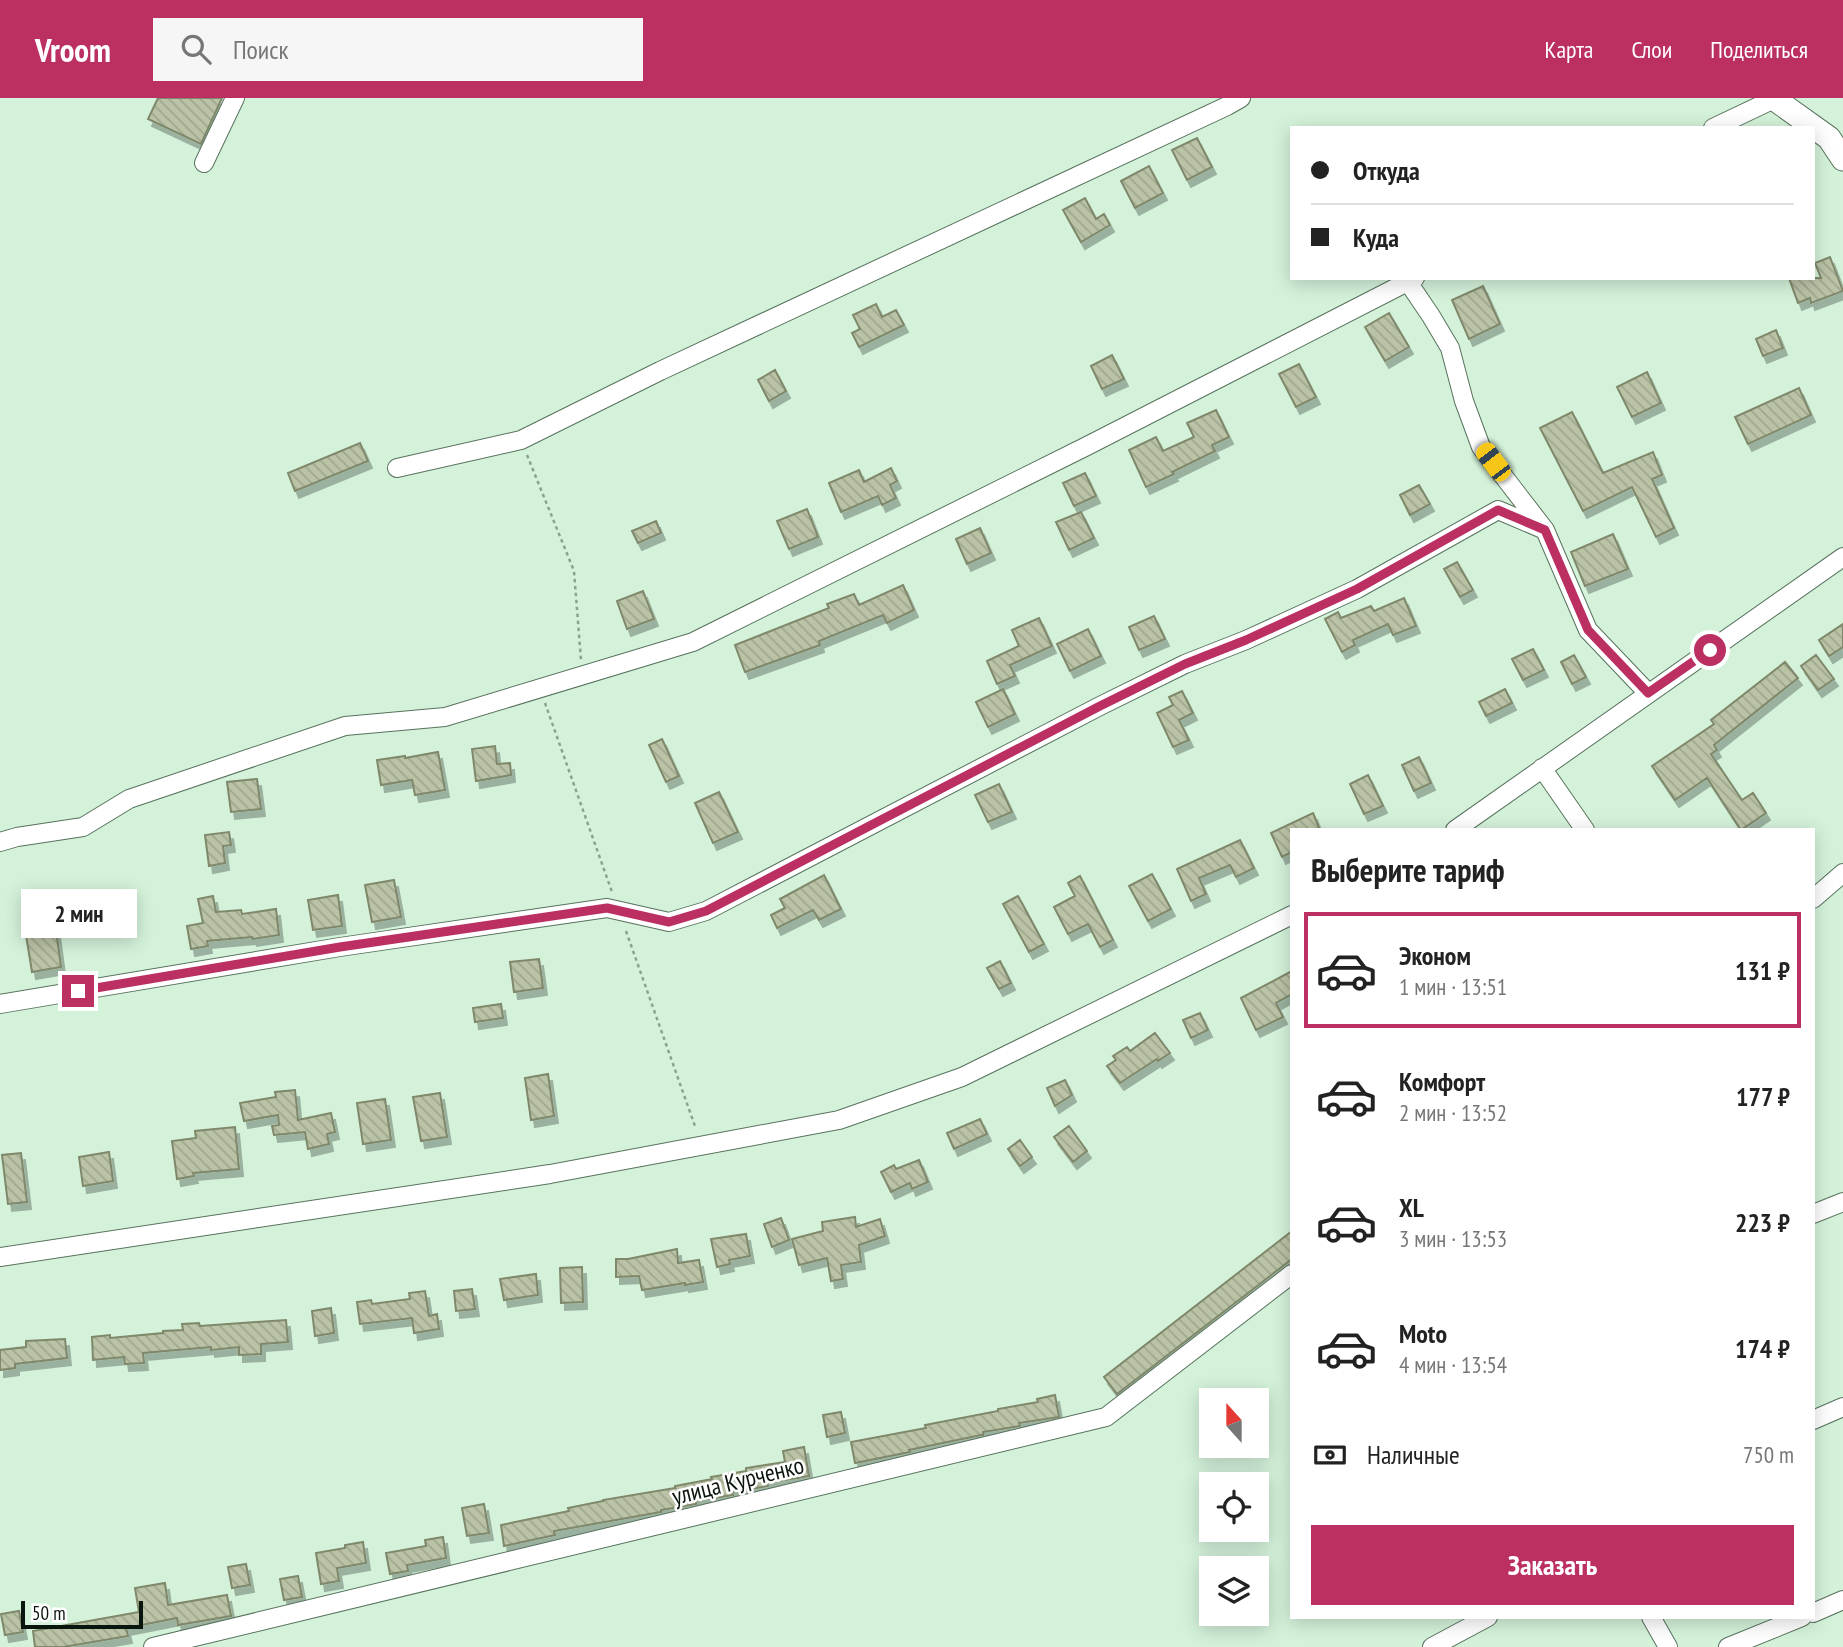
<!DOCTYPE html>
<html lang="ru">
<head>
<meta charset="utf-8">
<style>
  body { margin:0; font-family:"PT Sans Narrow",sans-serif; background:#f6f6f6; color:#222; height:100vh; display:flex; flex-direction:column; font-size:26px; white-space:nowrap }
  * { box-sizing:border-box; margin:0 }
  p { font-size:23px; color:#767676 }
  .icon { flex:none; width:38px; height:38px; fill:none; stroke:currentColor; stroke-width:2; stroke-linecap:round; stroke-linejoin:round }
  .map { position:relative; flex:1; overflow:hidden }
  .panel { position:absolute; left:1290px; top:730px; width:525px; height:791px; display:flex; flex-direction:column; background:#fff; border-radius:0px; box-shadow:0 4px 18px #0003 }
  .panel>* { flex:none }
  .banner { position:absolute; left:1290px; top:28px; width:525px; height:154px; border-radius:0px; box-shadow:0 4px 18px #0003; display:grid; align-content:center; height:154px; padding:0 21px; background:#fff }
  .needle { width:46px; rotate:339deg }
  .buttons { position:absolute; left:1199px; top:1290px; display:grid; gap:14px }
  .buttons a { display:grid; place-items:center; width:70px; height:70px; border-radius:0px; background:#fff; box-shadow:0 4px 18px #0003; font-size:35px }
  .scale { position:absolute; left:21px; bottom:18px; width:122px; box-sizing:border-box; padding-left:7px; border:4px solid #0a150d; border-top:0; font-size:19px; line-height:24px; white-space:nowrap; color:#0a150d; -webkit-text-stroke:5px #fff; paint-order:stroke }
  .end { position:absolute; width:32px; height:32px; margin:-16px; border:9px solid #bb2f63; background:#fff; box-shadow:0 0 0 4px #fff }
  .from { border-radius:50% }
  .bubble { position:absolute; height:49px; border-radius:0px; background:#fff; box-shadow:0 4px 18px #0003; font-size:23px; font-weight:700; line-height:49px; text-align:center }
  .car { position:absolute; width:21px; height:42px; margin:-21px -10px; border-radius:9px; box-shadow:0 0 5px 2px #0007; background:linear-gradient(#f5c518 24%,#345 0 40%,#f5c518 0 76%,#345 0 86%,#f5c518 0) }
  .banner b { display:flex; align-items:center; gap:24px; height:66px; font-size:26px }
  .banner b+b { border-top:2px solid #e0e0e0 }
  .banner i { width:18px; height:18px; background:#222 }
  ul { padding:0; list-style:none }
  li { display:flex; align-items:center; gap:21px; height:116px; margin:0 14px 10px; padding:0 7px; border:4px solid transparent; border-radius:0px }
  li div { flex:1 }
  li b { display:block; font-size:26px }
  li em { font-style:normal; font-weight:700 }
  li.on { border-color:#bb2f63 }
  li>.icon { width:63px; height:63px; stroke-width:1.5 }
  h2 { padding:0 21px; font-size:32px; line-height:84px }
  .pay { display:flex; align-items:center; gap:18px; height:77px; padding:0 21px; font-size:26px }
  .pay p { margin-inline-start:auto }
  .cta { display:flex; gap:14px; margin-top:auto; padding:14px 21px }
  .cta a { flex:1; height:80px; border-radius:0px; background:#bb2f63; color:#fff; font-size:28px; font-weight:700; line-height:80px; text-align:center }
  header { display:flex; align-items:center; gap:42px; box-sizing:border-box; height:98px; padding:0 35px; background:#bb2f63; color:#fff }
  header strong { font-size:33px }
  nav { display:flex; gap:38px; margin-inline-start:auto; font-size:24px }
  .search { width:490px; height:63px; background:#f6f6f6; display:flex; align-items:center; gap:18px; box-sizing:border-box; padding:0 24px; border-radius:0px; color:#767676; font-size:26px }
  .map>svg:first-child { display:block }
  .building { fill:url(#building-back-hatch); stroke:#7f886a; stroke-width:2; filter:url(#shadow) }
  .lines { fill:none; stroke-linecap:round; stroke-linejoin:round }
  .minor-casing { stroke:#57725d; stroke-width:20 }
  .major-casing { stroke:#57725d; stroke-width:25 }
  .path { stroke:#8ba290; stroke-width:2.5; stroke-dasharray:3.5 3.5; stroke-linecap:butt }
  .minor { stroke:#fff; stroke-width:18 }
  .major { stroke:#fff; stroke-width:23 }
  .route { stroke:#bb2f63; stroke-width:9 }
  .labels { text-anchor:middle; stroke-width:5; stroke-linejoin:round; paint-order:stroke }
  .street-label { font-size:24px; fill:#0a150d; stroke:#fff }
</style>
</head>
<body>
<header>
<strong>Vroom</strong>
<div class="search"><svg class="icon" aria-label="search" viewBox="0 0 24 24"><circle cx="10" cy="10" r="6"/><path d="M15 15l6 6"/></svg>Поиск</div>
<nav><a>Карта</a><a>Слои</a><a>Поделиться</a></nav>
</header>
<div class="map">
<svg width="1843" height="1549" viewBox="0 0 1843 1549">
  <defs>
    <pattern id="building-back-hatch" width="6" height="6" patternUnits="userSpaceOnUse" patternTransform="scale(1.75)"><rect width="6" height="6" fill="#bac3a6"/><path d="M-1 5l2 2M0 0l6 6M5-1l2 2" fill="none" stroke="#9fa78e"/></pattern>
    <filter id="shadow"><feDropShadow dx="4" dy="7" stdDeviation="0" flood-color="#0004"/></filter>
  </defs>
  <rect width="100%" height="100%" fill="#d4f2da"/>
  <path class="building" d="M 158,0 L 222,0 L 201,46 L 148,21 Z
    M 1197,40 L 1212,69 L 1187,82 L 1172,52 Z
    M 1149,68 L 1163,95 L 1135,110 L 1121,83 Z
    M 1085,100 L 1096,121 L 1104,116 L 1110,127 L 1081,144 L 1063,112 Z
    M 1830,159 L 1843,193 L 1811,205 L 1810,200 L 1798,205 L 1789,180 L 1821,180 L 1815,165 Z
    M 1483,188 L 1500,226 L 1469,241 L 1452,202 Z
    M 876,206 L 882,219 L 896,212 L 904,227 L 859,249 L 852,235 L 860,231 L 853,217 Z
    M 1389,215 L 1409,249 L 1385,263 L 1365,229 Z
    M 1776,232 L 1783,250 L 1763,258 L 1756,241 Z
    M 1112,257 L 1124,281 L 1102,291 L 1091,268 Z
    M 1299,266 L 1316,299 L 1296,309 L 1279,276 Z
    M 775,272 L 786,293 L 769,303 L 758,282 Z
    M 1647,274 L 1661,305 L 1632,319 L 1617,289 Z
    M 1799,290 L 1811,317 L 1748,346 L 1735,319 Z
    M 1216,312 L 1229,339 L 1212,347 L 1215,353 L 1172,374 L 1174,376 L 1146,389 L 1129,352 L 1156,339 L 1163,353 L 1194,339 L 1187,325 Z
    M 1572,314 L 1603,375 L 1653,354 L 1662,377 L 1652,381 L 1674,430 L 1656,439 L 1632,389 L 1583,413 L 1540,330 Z
    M 360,345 L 368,363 L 295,393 L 288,375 Z
    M 891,370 L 897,383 L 890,387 L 896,400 L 882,407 L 878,398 L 841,414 L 829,385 L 859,372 L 864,384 Z
    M 1085,375 L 1096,398 L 1074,408 L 1063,385 Z
    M 1419,387 L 1430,406 L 1410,417 L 1400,397 Z
    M 807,411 L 818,439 L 789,451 L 777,423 Z
    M 1081,414 L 1094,440 L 1069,452 L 1056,424 Z
    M 656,423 L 661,435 L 638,445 L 632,433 Z
    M 980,430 L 991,455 L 967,466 L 956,441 Z
    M 1613,436 L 1628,471 L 1585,488 L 1571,454 Z
    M 1457,464 L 1473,492 L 1460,499 L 1444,471 Z
    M 903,487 L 914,512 L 887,525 L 883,517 L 819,543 L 820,547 L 745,574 L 735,547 L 829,510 L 827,506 L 854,496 L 859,507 Z
    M 643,493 L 654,521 L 627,531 L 617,503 Z
    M 1404,500 L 1416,528 L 1393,537 L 1388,526 L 1353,542 L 1355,547 L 1342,554 L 1325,521 L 1338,514 L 1341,520 L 1371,508 L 1374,513 Z
    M 1154,518 L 1165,541 L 1139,552 L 1129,529 Z
    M 1039,520 L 1052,548 L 1010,567 L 1015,578 L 997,586 L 987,563 L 1019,548 L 1012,532 Z
    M 1843,526 L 1843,549 L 1829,558 L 1819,542 Z
    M 1088,531 L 1101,558 L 1070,573 L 1057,546 Z
    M 1533,551 L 1544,572 L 1523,582 L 1512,561 Z
    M 1574,557 L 1586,579 L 1572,586 L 1561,564 Z
    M 1816,557 L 1834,581 L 1818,592 L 1801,568 Z
    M 1785,564 L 1798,580 L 1714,647 L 1717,652 L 1711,656 L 1742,702 L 1753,695 L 1766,715 L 1741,732 L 1707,680 L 1675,702 L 1652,668 L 1714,626 L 1711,622 Z
    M 1003,591 L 1015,616 L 988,629 L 976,604 Z
    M 1505,591 L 1512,605 L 1486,618 L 1479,604 Z
    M 1182,593 L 1193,615 L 1179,622 L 1189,642 L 1173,649 L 1157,615 L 1173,607 L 1169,599 Z
    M 662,641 L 679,678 L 666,684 L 649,647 Z
    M 495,648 L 497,666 L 510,665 L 511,677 L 476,683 L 472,651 Z
    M 438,654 L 445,692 L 415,697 L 412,682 L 381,687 L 377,662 L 405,658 L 405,660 Z
    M 1419,659 L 1431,685 L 1414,693 L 1402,667 Z
    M 1368,677 L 1383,708 L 1364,716 L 1350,686 Z
    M 257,681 L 261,711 L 231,714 L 227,684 Z
    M 999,686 L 1012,714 L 988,724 L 975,697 Z
    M 719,694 L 738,734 L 713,745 L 695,705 Z
    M 1313,715 L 1320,732 L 1292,732 L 1292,754 L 1282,759 L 1271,735 Z
    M 229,734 L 231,747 L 223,748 L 225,765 L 209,768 L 205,737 Z
    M 1240,742 L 1254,770 L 1236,779 L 1230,767 L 1199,780 L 1206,796 L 1191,803 L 1177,771 Z
    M 1152,776 L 1171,811 L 1148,823 L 1129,788 Z
    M 824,777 L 841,811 L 819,822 L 813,812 L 777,830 L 771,817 L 785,810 L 780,801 Z
    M 1080,778 L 1113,842 L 1100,849 L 1088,826 L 1068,836 L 1054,809 L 1075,798 L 1068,785 Z
    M 394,782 L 401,819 L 372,824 L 365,787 Z
    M 338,797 L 342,828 L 313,832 L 308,802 Z
    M 213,798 L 216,814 L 241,812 L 242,816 L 276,811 L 279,837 L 253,841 L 252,839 L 207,843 L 208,848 L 191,851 L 187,828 L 203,825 L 198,801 Z
    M 1018,798 L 1044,846 L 1029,854 L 1003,806 Z
    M 56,832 L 61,869 L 32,874 L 26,837 Z
    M 539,861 L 543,890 L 514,894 L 510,864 Z
    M 1000,863 L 1011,885 L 999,891 L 987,870 Z
    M 1292,873 L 1292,896 L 1276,905 L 1283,919 L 1256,932 L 1241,900 Z
    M 501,906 L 503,920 L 475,924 L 473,910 Z
    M 1200,915 L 1208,932 L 1191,940 L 1183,922 Z
    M 1155,935 L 1170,955 L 1158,963 L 1157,961 L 1120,985 L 1107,968 L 1116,962 L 1113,958 L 1127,949 L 1130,953 Z
    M 548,976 L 554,1018 L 531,1022 L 525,980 Z
    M 1065,982 L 1072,997 L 1055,1008 L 1047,990 Z
    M 295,992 L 298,1022 L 331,1015 L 335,1034 L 327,1036 L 329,1046 L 308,1051 L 305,1034 L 274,1037 L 272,1028 L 279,1027 L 278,1017 L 244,1023 L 240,1005 L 276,999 L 275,994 Z
    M 440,995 L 447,1039 L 421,1043 L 413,999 Z
    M 385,1001 L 391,1042 L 363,1046 L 357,1005 Z
    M 980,1021 L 987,1036 L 954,1051 L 947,1035 Z
    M 1069,1028 L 1087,1053 L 1073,1064 L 1054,1039 Z
    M 235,1029 L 239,1071 L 193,1075 L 194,1078 L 177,1081 L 172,1043 L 196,1040 L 195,1033 Z
    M 1020,1042 L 1032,1059 L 1020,1068 L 1008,1051 Z
    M 109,1054 L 113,1083 L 83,1088 L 79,1059 Z
    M 21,1055 L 27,1104 L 8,1106 L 2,1057 Z
    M 919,1062 L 928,1084 L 912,1091 L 910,1085 L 891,1094 L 881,1074 L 894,1067 L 896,1071 Z
    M 855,1119 L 856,1129 L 880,1121 L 885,1138 L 859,1147 L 861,1164 L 841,1167 L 843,1181 L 831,1183 L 827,1160 L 799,1167 L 792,1141 L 823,1133 L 822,1124 Z
    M 781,1120 L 789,1142 L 772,1149 L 764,1126 Z
    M 1292,1133 L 1292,1161 L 1117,1296 L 1104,1279 Z
    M 746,1136 L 750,1158 L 729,1162 L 730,1166 L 717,1169 L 711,1141 Z
    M 677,1151 L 678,1165 L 699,1162 L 703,1184 L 685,1187 L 685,1185 L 642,1192 L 639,1178 L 616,1179 L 616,1161 L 628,1161 Z
    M 582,1169 L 583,1204 L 561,1205 L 560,1170 Z
    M 536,1176 L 538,1197 L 504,1202 L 500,1181 Z
    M 472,1191 L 475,1211 L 456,1213 L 454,1193 Z
    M 425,1193 L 429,1218 L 437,1216 L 439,1231 L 414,1235 L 412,1220 L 360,1226 L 357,1204 L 371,1202 L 372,1206 L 410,1201 L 409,1195 Z
    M 331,1210 L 334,1235 L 315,1238 L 312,1213 Z
    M 286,1222 L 288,1244 L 261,1246 L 261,1256 L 239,1257 L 239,1249 L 211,1252 L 211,1249 L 143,1255 L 144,1265 L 125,1266 L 124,1259 L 93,1262 L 92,1239 L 110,1237 L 110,1240 L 163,1235 L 163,1233 L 183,1232 L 182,1226 L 199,1225 L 200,1228 Z
    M 65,1241 L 67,1260 L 15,1266 L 15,1270 L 0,1272 L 0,1252 L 26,1249 L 26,1243 Z
    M 1055,1297 L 1059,1319 L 1019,1325 L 1020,1328 L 983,1334 L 983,1337 L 981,1337 L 909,1352 L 910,1354 L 855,1365 L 851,1344 L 926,1330 L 925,1327 L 998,1313 L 998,1311 L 1038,1304 L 1037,1301 Z
    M 841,1314 L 845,1335 L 827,1339 L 823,1317 Z
    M 804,1349 L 809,1378 L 767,1385 L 768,1388 L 732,1394 L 733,1397 L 696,1403 L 696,1406 L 661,1412 L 661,1414 L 554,1433 L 555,1437 L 504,1448 L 501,1427 L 569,1413 L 568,1410 L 603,1403 L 603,1402 L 675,1390 L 675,1388 L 712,1381 L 711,1379 L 746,1373 L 746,1370 L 785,1364 L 783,1353 Z
    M 484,1406 L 489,1435 L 467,1438 L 462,1410 Z
    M 443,1439 L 446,1460 L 407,1467 L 408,1473 L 390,1476 L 386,1455 L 426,1448 L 425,1442 Z
    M 363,1444 L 366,1465 L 337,1470 L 339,1483 L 321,1486 L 316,1455 L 345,1450 L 345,1447 Z
    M 246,1466 L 250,1487 L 232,1490 L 228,1469 Z
    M 298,1478 L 302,1499 L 284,1502 L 280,1481 Z
    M 165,1485 L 168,1507 L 227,1497 L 231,1518 L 178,1527 L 177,1520 L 126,1530 L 128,1538 L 63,1549 L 35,1549 L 33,1533 L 139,1514 L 135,1490 Z
    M 19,1513 L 23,1534 L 5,1537 L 1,1516 Z"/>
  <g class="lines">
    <g class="minor-casing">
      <path id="minor" d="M 1713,30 L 1774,1
        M 204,65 L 235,0
        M 1408,184 L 1431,218 L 1450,250 L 1464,303 L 1481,349 L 1545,432 L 1588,532 L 1648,595
        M 397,370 L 521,342 L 660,273 L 1227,8 L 1241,0
        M 1542,670 L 1585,732
        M 1455,732 L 1843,459
        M 0,744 L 17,739 L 83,729 L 129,701 L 345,628 L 445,619 L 693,544 L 1087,348 L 1415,180
        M 1813,801 L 1843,775
        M 0,906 L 340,849 L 607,810 L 669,824 L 706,813 L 1100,608 L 1185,566 L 1246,542 L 1357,491 L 1498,412 L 1545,432
        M 1813,1116 L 1843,1104
        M 0,1159 L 550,1076 L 839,1022 L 962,979 L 1292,817
        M 1813,1322 L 1843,1309
        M 1813,1515 L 1843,1502
        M 1651,1519 L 1668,1549
        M 153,1549 L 1106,1319 L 1292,1176
        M 1432,1549 L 1488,1519
        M 1728,1549 L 1802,1519"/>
    </g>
    <g class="major-casing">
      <path id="major" d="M 1773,0 L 1829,40 L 1843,61"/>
    </g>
    <path class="path" d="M 527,357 L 574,473 L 581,562
      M 545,605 L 612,794
      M 626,833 L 696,1031"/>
    <use href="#minor" class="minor"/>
    <use href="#major" class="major"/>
  </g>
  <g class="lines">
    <path class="route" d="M 78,893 L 340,849 L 607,810 L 669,824 L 706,813 L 1100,608 L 1185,566 L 1246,542 L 1357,491 L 1498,412 L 1545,432 L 1588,532 L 1648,595 L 1710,552"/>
  </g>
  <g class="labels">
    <g class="street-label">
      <text transform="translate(738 1383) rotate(-14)" y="8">улица Курченко</text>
    </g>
  </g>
</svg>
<div class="buttons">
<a><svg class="needle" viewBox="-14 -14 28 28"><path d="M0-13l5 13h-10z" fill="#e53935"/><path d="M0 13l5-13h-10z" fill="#767676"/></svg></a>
<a><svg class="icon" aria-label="locate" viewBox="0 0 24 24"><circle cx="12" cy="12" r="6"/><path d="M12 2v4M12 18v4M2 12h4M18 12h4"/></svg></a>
<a><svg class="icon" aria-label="layers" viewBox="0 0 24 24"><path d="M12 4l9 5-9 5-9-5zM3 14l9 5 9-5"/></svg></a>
</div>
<div class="scale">50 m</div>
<i class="end from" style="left:1710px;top:552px"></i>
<i class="end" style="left:78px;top:893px"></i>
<div class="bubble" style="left:21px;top:791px;width:116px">2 мин</div>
<i class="car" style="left:1493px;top:364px;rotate:323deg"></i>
<div class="banner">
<b><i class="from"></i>Откуда</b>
<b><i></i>Куда</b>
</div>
<section class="panel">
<h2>Выберите тариф</h2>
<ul>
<li class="on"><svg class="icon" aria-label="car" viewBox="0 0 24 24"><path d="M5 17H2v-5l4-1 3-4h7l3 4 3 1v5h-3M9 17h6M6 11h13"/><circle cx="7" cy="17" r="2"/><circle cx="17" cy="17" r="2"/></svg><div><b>Эконом</b><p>1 мин · 13:51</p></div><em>131 ₽</em></li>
<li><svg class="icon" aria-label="car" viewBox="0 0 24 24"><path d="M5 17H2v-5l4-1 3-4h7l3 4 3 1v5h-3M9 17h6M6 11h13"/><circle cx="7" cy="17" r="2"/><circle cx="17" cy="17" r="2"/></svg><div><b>Комфорт</b><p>2 мин · 13:52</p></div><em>177 ₽</em></li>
<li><svg class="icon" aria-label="car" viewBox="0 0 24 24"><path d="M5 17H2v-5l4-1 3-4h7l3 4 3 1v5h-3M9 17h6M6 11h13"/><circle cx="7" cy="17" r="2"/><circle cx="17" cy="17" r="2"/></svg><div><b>XL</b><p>3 мин · 13:53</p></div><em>223 ₽</em></li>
<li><svg class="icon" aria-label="car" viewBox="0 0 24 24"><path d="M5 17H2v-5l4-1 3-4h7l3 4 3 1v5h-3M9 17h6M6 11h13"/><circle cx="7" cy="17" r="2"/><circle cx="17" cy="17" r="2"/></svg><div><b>Moto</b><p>4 мин · 13:54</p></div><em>174 ₽</em></li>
</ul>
<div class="pay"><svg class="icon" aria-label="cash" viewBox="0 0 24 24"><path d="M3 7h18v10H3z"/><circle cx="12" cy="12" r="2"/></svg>Наличные<p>750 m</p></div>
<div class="cta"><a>Заказать</a></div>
</section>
</div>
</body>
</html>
